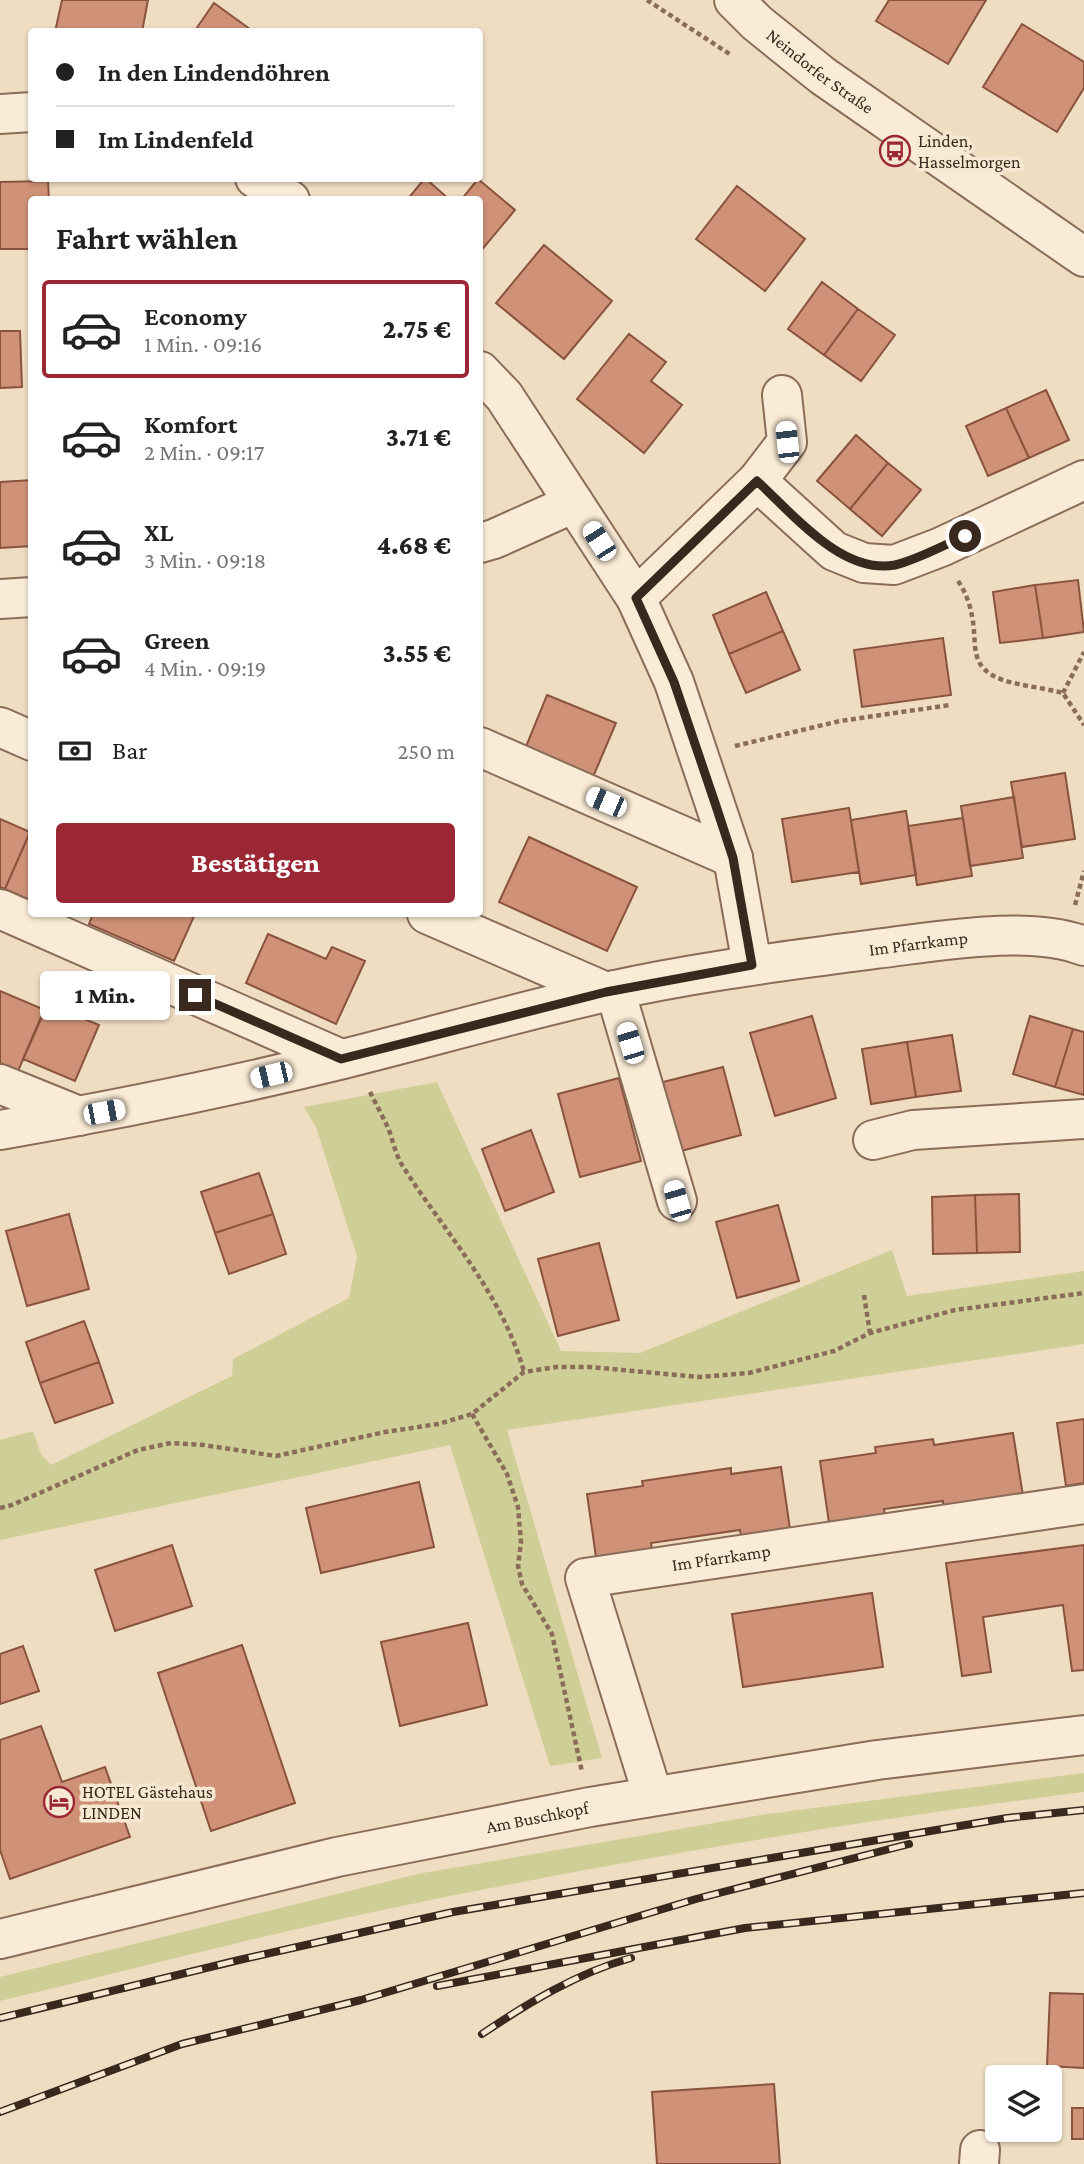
<!DOCTYPE html>
<html lang="de">
<head>
<meta charset="utf-8">
<style>
  body { margin:0; font-family:"Crimson Pro",serif; background:#f6f6f6; color:#222; height:100vh; display:flex; flex-direction:column; font-size:26px; white-space:nowrap }
  * { box-sizing:border-box; margin:0 }
  p { font-size:23px; color:#767676 }
  .icon { flex:none; width:38px; height:38px; fill:none; stroke:currentColor; stroke-width:2; stroke-linecap:round; stroke-linejoin:round }
  .map { position:relative; flex:1; overflow:hidden }
  .panel { position:absolute; left:28px; top:196px; width:455px; height:721px; display:flex; flex-direction:column; background:#fff; border-radius:7px; box-shadow:0 2px 5px #0004 }
  .panel>* { flex:none }
  .banner { position:absolute; left:28px; top:28px; width:455px; height:154px; border-radius:7px; box-shadow:0 2px 5px #0004; display:grid; align-content:center; height:154px; padding:0 28px; background:#fff }
  .tools { position:absolute; left:985px; top:2065px; display:grid; gap:14px }
  .tools a { display:grid; place-items:center; width:77px; height:77px; border-radius:7px; background:#fff; box-shadow:0 2px 5px #0004; font-size:35px }
  .end { position:absolute; width:32px; height:32px; margin:-16px; border:9px solid #39281d; background:#fff; box-shadow:0 0 0 4px #fff }
  .from { border-radius:50% }
  .bubble { position:absolute; height:49px; border-radius:7px; background:#fff; box-shadow:0 2px 5px #0004; font-size:23px; font-weight:800; line-height:49px; text-align:center }
  .car { position:absolute; width:21px; height:42px; margin:-21px -10px; border-radius:9px; box-shadow:0 0 5px 2px #0007; background:linear-gradient(#fff 24%,#345 0 40%,#fff 0 76%,#345 0 86%,#fff 0) }
  .banner b { display:flex; align-items:center; gap:24px; height:66px; font-size:26px }
  .banner b+b { border-top:2px solid #e0e0e0 }
  .banner i { width:18px; height:18px; background:#222 }
  ul { padding:0; list-style:none }
  li { display:flex; align-items:center; gap:21px; height:98px; margin:0 14px 10px; padding:0 14px; border:4px solid transparent; border-radius:7px }
  li div { flex:1 }
  li b { display:block; font-size:26px }
  li em { font-style:normal; font-weight:800 }
  li.on { border-color:#9b2735 }
  li>.icon { width:63px; height:63px; stroke-width:1.5 }
  h2 { padding:0 28px; font-size:32px; line-height:84px }
  .pay { display:flex; align-items:center; gap:18px; height:77px; padding:0 28px; font-size:26px }
  .pay p { margin-inline-start:auto }
  .button { display:flex; gap:14px; margin-top:auto; padding:14px 28px }
  .button a { flex:1; height:80px; border-radius:7px; background:#9b2735; color:#fff; font-size:28px; font-weight:800; line-height:80px; text-align:center }
  .map>svg:first-child { display:block }
  .green { fill:#cece96 }
  .building { fill:#cf9177; stroke:#8a533e; stroke-width:2 }
  .lines { fill:none; stroke-linecap:round; stroke-linejoin:round }
  .minor-casing { stroke:#8a6d59; stroke-width:42 }
  .path { stroke:#8a6d59; stroke-width:4.5; stroke-dasharray:5 3.5; stroke-linecap:butt }
  .minor { stroke:#faebd6; stroke-width:38 }
  .rail-casing { stroke:#39281d; stroke-width:8 }
  .rail { stroke:#f7e8d2; stroke-width:5; stroke-dasharray:16; stroke-linecap:butt }
  .route { stroke:#39281d; stroke-width:9 }
  .labels { text-anchor:middle; stroke-width:7; stroke-linejoin:round; paint-order:stroke }
  .street-label { font-size:18px; fill:#39281d; stroke:#f7e8d2 }
  .poi-label { font-size:18px; fill:#39281d; stroke:#f7e8d2; text-anchor:start }
</style>
</head>
<body>
<div class="map">
<svg width="1084" height="2164" viewBox="0 0 1084 2164">
  <rect width="100%" height="100%" fill="#efddc2"/>
  <path class="green" d="M 437,1082 L 561,1351 L 640,1353 L 892,1250 L 907,1296 L 1084,1271 L 1084,1344 L 507,1430 L 602,1758 L 550,1766 L 450,1445 L 0,1540 L 0,1440 L 33,1431 L 41,1454 L 51,1465 L 232,1376 L 233,1359 L 349,1298 L 357,1256 L 316,1127 L 304,1107 Z
    M 1084,1773 L 1084,1792 C 847,1822 612,1862 378,1911 C 251,1938 126,1971 0,2001 L 0,1977 L 418,1874 L 761,1815 Z"/>
  <path class="building" d="M 62,0 L 148,0 L 142,32 L 55,32 Z
    M 889,0 L 986,0 L 948,64 L 876,21 Z
    M 214,3 L 254,32 L 194,32 Z
    M 1022,24 L 1084,62 L 1084,88 L 1057,132 L 983,87 Z
    M 425,178 L 450,200 L 407,200 Z
    M 478,179 L 515,210 L 480,252 L 480,200 L 461,200 Z
    M 48,181 L 49,200 L 32,200 L 32,249 L 0,249 L 0,182 Z
    M 737,186 L 805,239 L 765,291 L 696,239 Z
    M 544,245 L 612,301 L 564,359 L 496,303 Z
    M 822,282 L 858,309 L 824,355 L 788,329 Z
    M 858,309 L 895,335 L 861,381 L 824,355 Z
    M 0,331 L 20,331 L 22,387 L 0,388 Z
    M 629,334 L 666,362 L 651,381 L 682,405 L 644,453 L 577,399 Z
    M 1046,390 L 1069,440 L 1029,458 L 1006,408 Z
    M 1006,408 L 1029,458 L 988,476 L 966,426 Z
    M 856,435 L 888,463 L 850,509 L 817,481 Z
    M 888,463 L 921,490 L 882,536 L 850,509 Z
    M 32,480 L 32,546 L 0,548 L 0,482 Z
    M 1078,580 L 1084,632 L 1043,638 L 1035,585 Z
    M 1035,585 L 1043,638 L 1000,643 L 993,592 Z
    M 766,592 L 783,631 L 729,654 L 713,615 Z
    M 783,631 L 800,670 L 746,693 L 729,654 Z
    M 943,638 L 951,695 L 862,707 L 854,650 Z
    M 547,695 L 616,723 L 593,777 L 525,749 Z
    M 1065,773 L 1075,839 L 1022,847 L 1011,782 Z
    M 1014,797 L 1023,858 L 970,866 L 961,806 Z
    M 849,808 L 859,872 L 792,882 L 782,819 Z
    M 906,811 L 916,875 L 861,884 L 851,820 Z
    M 963,818 L 972,876 L 917,885 L 908,826 Z
    M 0,819 L 30,832 L 5,889 L 0,887 Z
    M 30,832 L 32,832 L 32,901 L 5,889 Z
    M 529,837 L 637,887 L 607,951 L 499,902 Z
    M 93,914 L 195,914 L 174,961 L 89,924 Z
    M 268,934 L 326,959 L 332,947 L 365,961 L 336,1024 L 246,983 Z
    M 0,991 L 45,1010 L 18,1071 L 0,1063 Z
    M 47,1003 L 99,1025 L 75,1081 L 23,1059 Z
    M 812,1016 L 836,1098 L 775,1116 L 750,1033 Z
    M 1030,1016 L 1073,1029 L 1055,1087 L 1013,1074 Z
    M 1073,1029 L 1084,1032 L 1084,1095 L 1055,1087 Z
    M 952,1035 L 961,1091 L 916,1097 L 907,1042 Z
    M 907,1042 L 916,1097 L 871,1104 L 862,1049 Z
    M 723,1067 L 741,1135 L 681,1151 L 663,1082 Z
    M 619,1078 L 641,1161 L 580,1177 L 558,1094 Z
    M 531,1130 L 554,1192 L 505,1211 L 482,1149 Z
    M 259,1173 L 273,1214 L 215,1233 L 201,1192 Z
    M 1019,1194 L 1020,1252 L 977,1253 L 975,1195 Z
    M 975,1195 L 977,1253 L 933,1254 L 932,1197 Z
    M 778,1205 L 799,1281 L 737,1298 L 716,1222 Z
    M 69,1214 L 89,1289 L 27,1306 L 6,1231 Z
    M 273,1214 L 286,1254 L 229,1274 L 215,1233 Z
    M 599,1243 L 619,1320 L 558,1336 L 538,1259 Z
    M 84,1321 L 99,1362 L 40,1383 L 26,1342 Z
    M 99,1362 L 113,1403 L 55,1423 L 40,1383 Z
    M 1084,1419 L 1084,1483 L 1066,1486 L 1057,1423 Z
    M 1013,1433 L 1023,1496 L 943,1507 L 943,1501 L 884,1509 L 885,1516 L 829,1523 L 820,1461 L 876,1453 L 875,1447 L 933,1439 L 934,1445 Z
    M 781,1467 L 790,1529 L 741,1536 L 740,1530 L 651,1543 L 652,1549 L 596,1557 L 587,1494 L 643,1486 L 642,1481 L 731,1468 L 731,1474 Z
    M 419,1482 L 434,1547 L 321,1573 L 306,1508 Z
    M 172,1545 L 192,1606 L 115,1631 L 95,1570 Z
    M 1084,1545 L 1084,1670 L 1072,1671 L 1063,1605 L 983,1617 L 991,1672 L 962,1676 L 946,1563 Z
    M 872,1593 L 883,1667 L 743,1687 L 732,1614 Z
    M 468,1623 L 487,1705 L 400,1726 L 381,1642 Z
    M 242,1645 L 295,1803 L 211,1831 L 158,1673 Z
    M 23,1646 L 39,1691 L 0,1704 L 0,1654 Z
    M 41,1726 L 62,1782 L 105,1767 L 130,1837 L 10,1879 L 0,1850 L 0,1740 Z
    M 1050,1993 L 1084,1994 L 1084,2068 L 1047,2066 Z
    M 774,2084 L 780,2164 L 657,2164 L 652,2092 Z
    M 1072,2108 L 1084,2108 L 1084,2139 L 1072,2139 Z"/>
  <g class="lines">
    <g class="minor-casing">
      <g id="minor">
        <path id="s1" d="M 734,0 L 757,23 L 823,76 L 1084,257"/>
        <path d="M 0,114 L 32,112"/>
        <path d="M 255,178 L 290,200"/>
        <path d="M 480,371 L 504,396 L 636,598 L 674,682 L 733,858 L 752,965"/>
        <path d="M 757,481 L 834,551 L 864,563 L 894,565 L 941,547 L 1084,480"/>
        <path d="M 480,543 L 494,539 L 574,503"/>
        <path d="M 636,598 L 757,481 L 787,442 L 782,395"/>
        <path d="M 0,599 L 32,597"/>
        <path d="M 0,727 L 32,741"/>
        <path d="M 480,747 L 733,858"/>
        <path d="M 0,909 L 341,1059"/>
        <path d="M 427,914 L 606,992"/>
        <path d="M 615,990 L 677,1201"/>
        <path d="M 0,1084 L 79,1116"/>
        <path id="s2" d="M 0,1130 C 115,1110 229,1087 343,1059 C 431,1037 518,1012 606,992 C 695,972 785,961 875,949 C 935,942 1028,924 1084,946"/>
        <path d="M 873,1140 L 913,1130 L 1084,1119"/>
        <path id="s3" d="M 653,1796 L 585,1578 L 1084,1504"/>
        <path id="s4" d="M 0,1939 L 337,1857 L 590,1807 L 877,1760 L 1084,1735"/>
        <path d="M 979,2164 L 980,2150"/>
      </g>
    </g>
    <path class="path" d="M 647,0 L 731,55
      M 958,581 C 965,591 970,604 972,616 C 978,645 967,667 1003,680 C 1022,686 1044,688 1063,693 L 1084,725
      M 1063,693 L 1084,652
      M 735,746 L 840,721 L 950,705
      M 1075,905 L 1084,871
      M 370,1092 C 376,1104 383,1117 389,1130 C 393,1142 396,1155 402,1165 C 445,1233 502,1293 524,1372
      M 864,1295 L 870,1333
      M 472,1414 L 507,1474 L 518,1507 L 521,1542 L 518,1566 L 522,1584 L 552,1634 L 582,1772
      M 0,1508 L 12,1505 L 138,1450 L 171,1443 L 204,1445 L 276,1456 L 385,1432 L 438,1424 L 472,1414 L 524,1372 L 556,1367 L 589,1367 L 700,1377 L 749,1373 L 834,1351 L 870,1333 L 955,1310 L 1084,1293"/>
    <use href="#minor" class="minor"/>
    <g class="rail-casing">
      <path id="rail" d="M 437,1986 L 745,1928 L 1084,1893
        M 0,2018 L 239,1960 L 453,1912 L 1007,1818 L 1084,1810
        M 482,2034 C 528,2003 577,1973 631,1958
        M 0,2112 L 182,2044 L 361,2000 L 696,1899 L 909,1844"/>
    </g>
    <use href="#rail" class="rail"/>
  </g>
  <g class="lines">
    <path class="route" d="M 195,995 L 341,1059 L 606,992 L 752,965 L 733,858 L 716,806 L 674,682 L 636,598 L 757,481 C 792,513 842,575 895,565 C 917,560 944,545 965,536"/>
  </g>
  <defs>
    <g id="bus-ring" transform="scale(1.575)"><circle r="9.5" fill="#f7e8d2" stroke="#9b2735" stroke-width="1.5"/><path d="M-5-6H5V4H4V6H2V4H-2V6H-4V4H-5ZM-3.5-4V0h7V-4ZM-3.5 1.2v1.5H-2V1.2ZM2 1.2v1.5H3.5V1.2Z" fill="#9b2735"/></g>
    <g id="hotel-ring" transform="scale(1.575)"><circle r="9.5" fill="#f7e8d2" stroke="#9b2735" stroke-width="1.5"/><path d="M-6-4.5h1.5V1H6V5H4.5V3h-9V5H-6ZM-4 0a1.8 1.8 0 1 1 3.6 0ZM.5 0V-2.5h3Q6-2.5 6 0Z" fill="#9b2735"/></g>
  </defs>
  <g fill-rule="evenodd">
    <use href="#bus-ring" x="895" y="151"/>
    <use href="#hotel-ring" x="59" y="1802"/>
  </g>
  <g class="labels">
    <g class="street-label">
      <text dy="6" stroke="none"><textPath href="#s1" startOffset="112">Neindorfer Straße</textPath></text>
      <text dy="6" stroke="none"><textPath href="#s2" startOffset="938">Im Pfarrkamp</textPath></text>
      <text dy="6" stroke="none"><textPath href="#s3" startOffset="366">Im Pfarrkamp</textPath></text>
      <text dy="6" stroke="none"><textPath href="#s4" startOffset="551">Am Buschkopf</textPath></text>
    </g>
    <g class="poi-label">
      <text x="918" y="147">Linden,<tspan x="918" dy="21">Hasselmorgen</tspan></text>
      <text x="82" y="1798">HOTEL Gästehaus<tspan x="82" dy="21">LINDEN</tspan></text>
    </g>
  </g>
</svg>
<div class="tools">
<a><svg class="icon" aria-label="layers" viewBox="0 0 24 24"><path d="M12 4l9 5-9 5-9-5zM3 14l9 5 9-5"/></svg></a>
</div>
<i class="end from" style="left:965px;top:536px"></i>
<i class="end" style="left:195px;top:995px"></i>
<div class="bubble" style="left:40px;top:971px;width:130px">1 Min.</div>
<i class="car" style="left:787px;top:442px;rotate:354deg"></i>
<i class="car" style="left:599px;top:541px;rotate:327deg"></i>
<i class="car" style="left:606px;top:802px;rotate:293deg"></i>
<i class="car" style="left:630px;top:1043px;rotate:343deg"></i>
<i class="car" style="left:271px;top:1075px;rotate:257deg"></i>
<i class="car" style="left:104px;top:1112px;rotate:79deg"></i>
<i class="car" style="left:677px;top:1201px;rotate:344deg"></i>
<div class="banner">
<b><i class="from"></i>In den Lindendöhren</b>
<b><i></i>Im Lindenfeld</b>
</div>
<section class="panel">
<h2>Fahrt wählen</h2>
<ul>
<li class="on"><svg class="icon" aria-label="car" viewBox="0 0 24 24"><path d="M5 17H2v-5l4-1 3-4h7l3 4 3 1v5h-3M9 17h6M6 11h13"/><circle cx="7" cy="17" r="2"/><circle cx="17" cy="17" r="2"/></svg><div><b>Economy</b><p>1 Min. · 09:16</p></div><em>2.75 €</em></li>
<li><svg class="icon" aria-label="car" viewBox="0 0 24 24"><path d="M5 17H2v-5l4-1 3-4h7l3 4 3 1v5h-3M9 17h6M6 11h13"/><circle cx="7" cy="17" r="2"/><circle cx="17" cy="17" r="2"/></svg><div><b>Komfort</b><p>2 Min. · 09:17</p></div><em>3.71 €</em></li>
<li><svg class="icon" aria-label="car" viewBox="0 0 24 24"><path d="M5 17H2v-5l4-1 3-4h7l3 4 3 1v5h-3M9 17h6M6 11h13"/><circle cx="7" cy="17" r="2"/><circle cx="17" cy="17" r="2"/></svg><div><b>XL</b><p>3 Min. · 09:18</p></div><em>4.68 €</em></li>
<li><svg class="icon" aria-label="car" viewBox="0 0 24 24"><path d="M5 17H2v-5l4-1 3-4h7l3 4 3 1v5h-3M9 17h6M6 11h13"/><circle cx="7" cy="17" r="2"/><circle cx="17" cy="17" r="2"/></svg><div><b>Green</b><p>4 Min. · 09:19</p></div><em>3.55 €</em></li>
</ul>
<div class="pay"><svg class="icon" aria-label="cash" viewBox="0 0 24 24"><path d="M3 7h18v10H3z"/><circle cx="12" cy="12" r="2"/></svg>Bar<p>250 m</p></div>
<div class="button"><a>Bestätigen</a></div>
</section>
</div>
</body>
</html>
